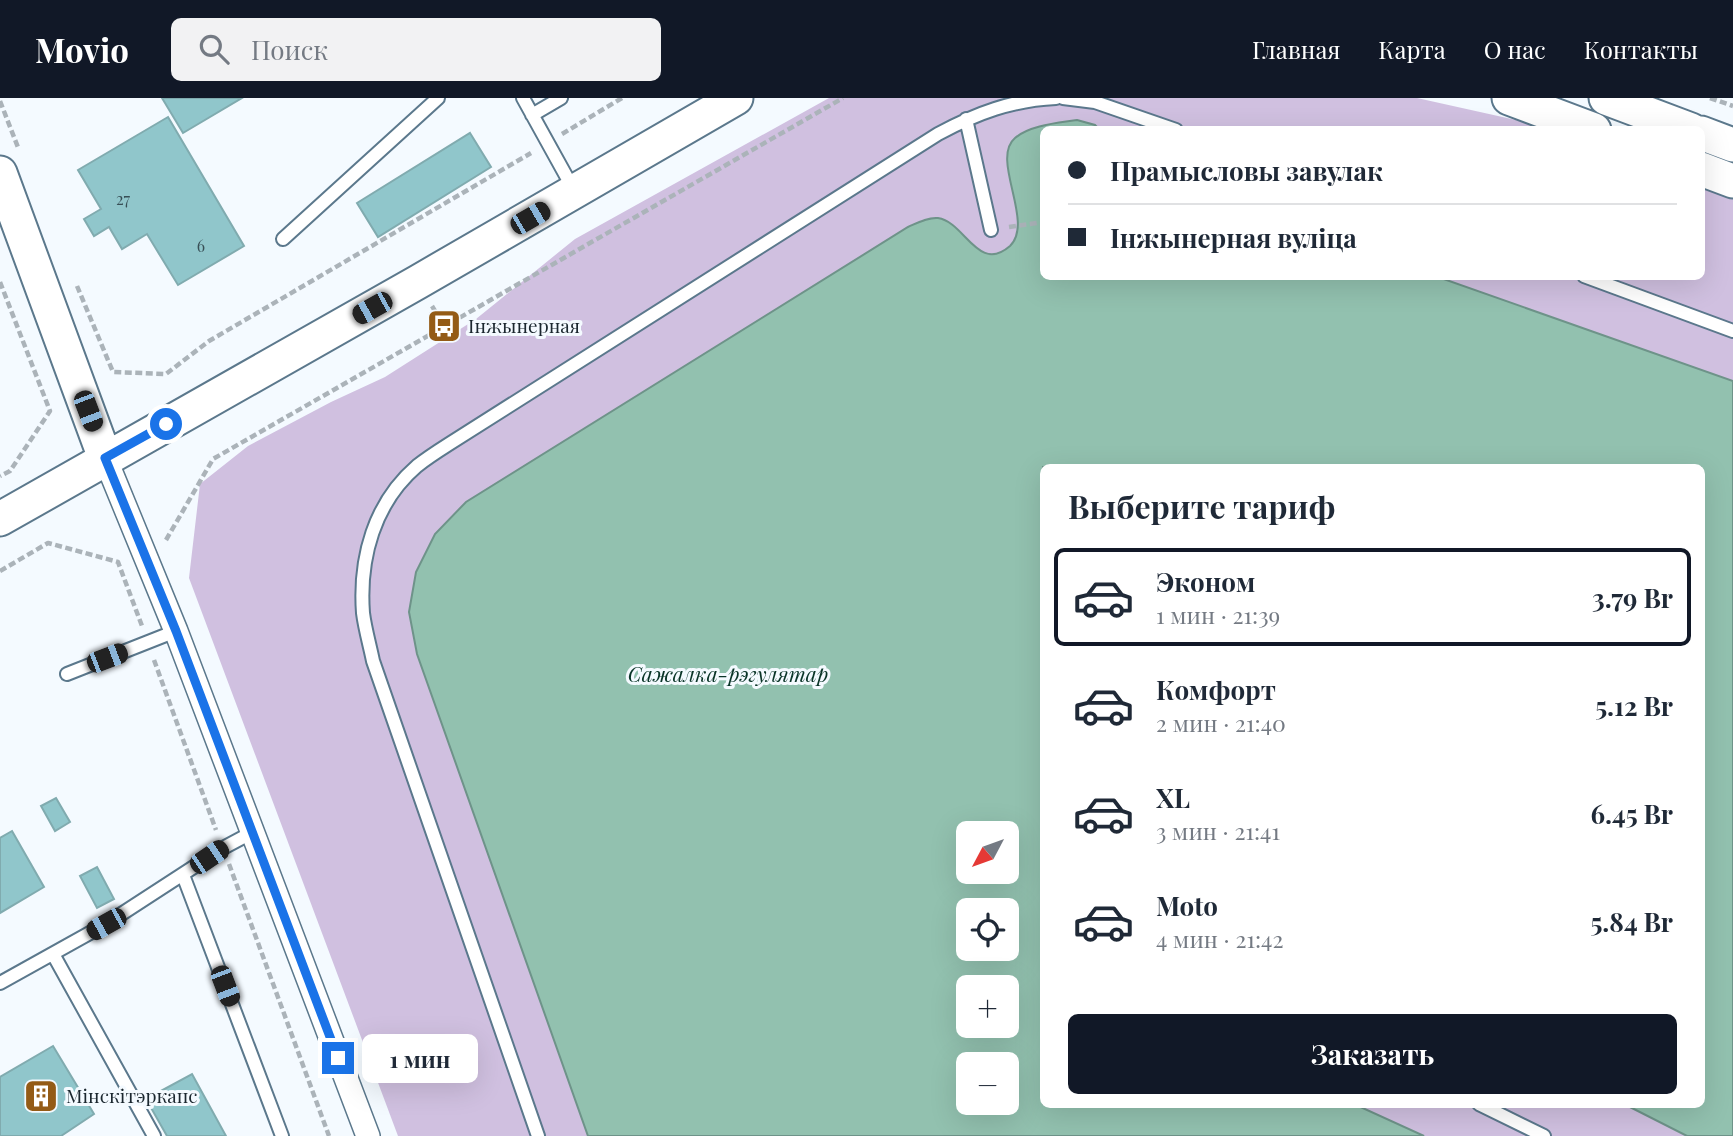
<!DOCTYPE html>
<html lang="ru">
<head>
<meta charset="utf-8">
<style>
  body { margin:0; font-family:"Playfair Display",serif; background:#f2f2f3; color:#1f2937; height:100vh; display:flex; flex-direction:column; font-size:26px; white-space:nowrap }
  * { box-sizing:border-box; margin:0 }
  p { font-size:23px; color:#747a83 }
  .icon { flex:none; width:38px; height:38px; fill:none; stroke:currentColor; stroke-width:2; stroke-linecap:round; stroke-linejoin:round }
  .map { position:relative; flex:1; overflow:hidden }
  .details { position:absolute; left:1040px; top:366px; width:665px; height:644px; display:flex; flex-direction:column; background:#fff; border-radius:10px; box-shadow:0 7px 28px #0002 }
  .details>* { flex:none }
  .banner { position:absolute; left:1040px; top:28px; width:665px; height:154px; border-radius:10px; box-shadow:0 7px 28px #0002; display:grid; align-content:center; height:154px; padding:0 28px; background:#fff }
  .needle { width:46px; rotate:229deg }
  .tools { position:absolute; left:956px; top:723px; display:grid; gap:14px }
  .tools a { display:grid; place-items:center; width:63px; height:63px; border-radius:10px; background:#fff; box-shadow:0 7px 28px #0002; font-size:35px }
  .end { position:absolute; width:32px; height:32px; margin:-16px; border:9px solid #1a73e8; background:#fff; box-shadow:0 0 0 4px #fff }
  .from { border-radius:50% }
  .bubble { position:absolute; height:49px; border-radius:10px; background:#fff; box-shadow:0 7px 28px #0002; font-size:23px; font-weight:700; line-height:49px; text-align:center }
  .car { position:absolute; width:21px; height:42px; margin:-21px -10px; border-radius:9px; box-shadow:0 0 5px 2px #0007; background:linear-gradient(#222 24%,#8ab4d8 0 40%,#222 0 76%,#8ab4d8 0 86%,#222 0) }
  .banner b { display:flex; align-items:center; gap:24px; height:66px; font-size:26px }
  .banner b+b { border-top:2px solid #e0e1e3 }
  .banner i { width:18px; height:18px; background:#1f2937 }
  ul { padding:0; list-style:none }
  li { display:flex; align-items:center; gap:21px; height:98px; margin:0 14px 10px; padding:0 14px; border:4px solid transparent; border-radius:10px }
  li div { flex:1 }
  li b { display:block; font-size:26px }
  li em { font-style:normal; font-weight:700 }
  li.current { border-color:#111827 }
  li>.icon { width:63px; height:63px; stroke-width:1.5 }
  h2 { padding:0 28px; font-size:32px; line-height:84px }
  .primary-button { display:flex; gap:14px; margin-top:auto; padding:14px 28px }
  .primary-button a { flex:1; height:80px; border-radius:10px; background:#111827; color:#fff; font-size:28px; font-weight:700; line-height:80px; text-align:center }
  header { display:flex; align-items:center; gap:42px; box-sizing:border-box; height:98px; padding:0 35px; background:#111827; color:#fff }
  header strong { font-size:33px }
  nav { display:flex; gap:38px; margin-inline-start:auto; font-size:24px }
  .search { width:490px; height:63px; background:#f2f2f3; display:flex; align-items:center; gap:18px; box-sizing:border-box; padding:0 24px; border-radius:10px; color:#747a83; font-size:26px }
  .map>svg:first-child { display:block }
  .green { fill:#d0c0e0; fill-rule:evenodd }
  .water { fill:#92c1af; stroke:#6e9389; stroke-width:2; fill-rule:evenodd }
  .building { fill:#90c6cb; stroke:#80abaf; stroke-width:2 }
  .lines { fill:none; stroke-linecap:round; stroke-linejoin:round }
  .lane-casing { stroke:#5b788c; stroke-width:16 }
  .street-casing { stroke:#5b788c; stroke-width:26 }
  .secondary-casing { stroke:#5b788c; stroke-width:37 }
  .path { stroke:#abb3b9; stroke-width:4.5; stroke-dasharray:7 3.5; stroke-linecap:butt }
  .lane { stroke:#fff; stroke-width:12 }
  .street { stroke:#fff; stroke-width:23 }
  .secondary { stroke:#fff; stroke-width:33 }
  .route { stroke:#1a73e8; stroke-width:9 }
  .labels { text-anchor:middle; stroke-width:6; stroke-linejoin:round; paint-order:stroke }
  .number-label { font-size:16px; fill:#384f56 }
  .poi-label { font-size:19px; fill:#1b272f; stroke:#f4faff; text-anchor:start }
  .water-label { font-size:21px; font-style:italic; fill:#0a3528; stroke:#f4faff }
</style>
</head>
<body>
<header>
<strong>Movio</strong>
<div class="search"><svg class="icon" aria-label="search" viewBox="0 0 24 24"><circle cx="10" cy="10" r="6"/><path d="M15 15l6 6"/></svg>Поиск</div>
<nav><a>Главная</a><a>Карта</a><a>О нас</a><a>Контакты</a></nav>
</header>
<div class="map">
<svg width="1733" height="1038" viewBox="0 0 1733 1038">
  <rect width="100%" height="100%" fill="#f4faff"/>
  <path class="green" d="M 829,0 L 1417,0 L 1516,22 L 1543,31 L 1043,32 L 1043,178 L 1701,178 L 1701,89 L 1733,100 L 1733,1038 L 398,1038 L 189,480 L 200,386 L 248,348 L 331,304 L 385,279 L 476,221 L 575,141 ZM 1043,369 L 1701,369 L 1701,1006 L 1043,1006 ZM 968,735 L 1006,735 L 1006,774 L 968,774 ZM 968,812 L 1006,812 L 1006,850 L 968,850 ZM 968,889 L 1006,889 L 1006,928 L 968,928 ZM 968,966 L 1006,966 L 1006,1004 L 968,1004 Z"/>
  <path class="water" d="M 1077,22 L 1095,27 L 1099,31 L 1043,32 L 1043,178 L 1438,179 L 1733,283 L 1733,1038 L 1687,1038 L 1624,1006 L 1701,1006 L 1701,369 L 1043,369 L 1043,1006 L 1354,1006 L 1424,1038 L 588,1038 L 417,556 L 409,514 L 416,474 L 435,436 L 466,404 L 908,129 C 917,125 928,119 938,120 C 965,124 978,176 1010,148 C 1035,124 990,61 1015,40 C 1030,27 1058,25 1077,22 ZM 968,735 L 1006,735 L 1006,774 L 968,774 ZM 968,812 L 1006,812 L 1006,850 L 968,850 ZM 968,889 L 1006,889 L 1006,928 L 968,928 ZM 968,966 L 1006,966 L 1006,1004 L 968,1004 Z"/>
  <path class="building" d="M 162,0 L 242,0 L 183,35 Z
    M 168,19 L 244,148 L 178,187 L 147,136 L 122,151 L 109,129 L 94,138 L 84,121 L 101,111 L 78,72 Z
    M 470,35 L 491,69 L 378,139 L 357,105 Z
    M 56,700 L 70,724 L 55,733 L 41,708 Z
    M 12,733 L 44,789 L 0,815 L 0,740 Z
    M 97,769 L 114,801 L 97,810 L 80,778 Z
    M 53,948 L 94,1016 L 61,1038 L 0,1038 L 0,979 Z
    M 192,976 L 226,1038 L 167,1038 L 146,1001 Z"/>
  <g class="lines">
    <g class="lane-casing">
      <path id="lane" d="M 523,0 L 575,94
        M 1063,0 L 1095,4 L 1176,32
        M 532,17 L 561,0
        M 966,21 L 991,132
        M 283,141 L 438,0
        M 1584,178 L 1733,233
        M 67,576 L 176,533
        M 183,777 L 282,1038
        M 53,856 L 154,1038
        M 0,885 L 106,826 L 223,750 L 253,734
        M 1479,1006 L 1544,1038
        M 538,1038 L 373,563 C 370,548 365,531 363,515 C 359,460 374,405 417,368 C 427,360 438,353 449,346 L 938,36 C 977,15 1012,2 1056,0"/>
    </g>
    <g class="street-casing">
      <path id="street" d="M 105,360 L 176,533 L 368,1038"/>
    </g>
    <g class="secondary-casing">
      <path id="secondary" d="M 1509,0 L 1594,32
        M 1606,0 L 1691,32
        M 1701,35 L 1733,47
        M 1701,71 L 1733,83
        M 0,75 L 105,360
        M 0,421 L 418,184 L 736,0"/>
    </g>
    <path class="path" d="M 1710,0 L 1733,8
      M 0,3 L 19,52
      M 562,36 L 622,0
      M 1009,129 L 1043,124
      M 0,184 L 50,313 L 10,373 L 0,378
      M 77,188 L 113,274 L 166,276 L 209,243 L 531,55
      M 432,208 L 444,228
      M 166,442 L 213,361 L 843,0
      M 0,473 L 48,445 L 118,464 L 142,528
      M 154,562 L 216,732
      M 229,766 L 329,1038"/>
    <use href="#lane" class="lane"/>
    <use href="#street" class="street"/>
    <use href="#secondary" class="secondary"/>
  </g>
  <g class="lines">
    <path class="route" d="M 166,326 L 105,360 L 176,533 L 338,960"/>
  </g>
  <defs>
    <g id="bus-square" transform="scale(1.75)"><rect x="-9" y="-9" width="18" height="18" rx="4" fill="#945b16" stroke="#f4faff"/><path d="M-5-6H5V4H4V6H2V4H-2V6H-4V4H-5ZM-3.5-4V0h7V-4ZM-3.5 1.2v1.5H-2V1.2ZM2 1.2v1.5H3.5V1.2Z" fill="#fff"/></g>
    <g id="building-square" transform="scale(1.75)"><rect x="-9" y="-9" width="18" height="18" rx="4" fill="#945b16" stroke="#f4faff"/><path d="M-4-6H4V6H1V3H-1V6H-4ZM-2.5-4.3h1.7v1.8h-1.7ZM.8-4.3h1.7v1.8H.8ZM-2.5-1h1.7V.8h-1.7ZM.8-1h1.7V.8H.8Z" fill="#fff"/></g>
  </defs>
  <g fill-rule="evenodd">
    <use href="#bus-square" x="444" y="228"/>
    <use href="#building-square" x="41" y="998"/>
  </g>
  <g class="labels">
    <g class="number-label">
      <text x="123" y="107">27</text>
      <text x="201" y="154">6</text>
    </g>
    <g class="poi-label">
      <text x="468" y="235">Інжынерная</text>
      <text x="66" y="1005">Мінскітэркапс</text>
    </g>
    <g class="water-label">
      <text x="728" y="584">Сажалка-рэгулятар</text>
    </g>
  </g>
</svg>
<div class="tools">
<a><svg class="needle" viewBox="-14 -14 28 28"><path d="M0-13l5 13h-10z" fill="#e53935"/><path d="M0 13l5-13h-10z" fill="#747a83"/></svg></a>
<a><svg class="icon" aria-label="locate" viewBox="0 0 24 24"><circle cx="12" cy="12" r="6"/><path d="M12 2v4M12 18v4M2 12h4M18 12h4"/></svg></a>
<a>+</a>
<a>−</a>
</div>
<i class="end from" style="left:166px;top:326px"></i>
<i class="end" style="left:338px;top:960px"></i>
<div class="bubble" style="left:362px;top:936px;width:116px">1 мин</div>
<i class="car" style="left:530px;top:120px;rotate:60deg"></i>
<i class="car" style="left:372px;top:210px;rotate:241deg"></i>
<i class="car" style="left:88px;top:313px;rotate:159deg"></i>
<i class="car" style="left:107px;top:560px;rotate:69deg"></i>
<i class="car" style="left:209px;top:759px;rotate:56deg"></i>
<i class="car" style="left:106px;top:826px;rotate:241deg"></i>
<i class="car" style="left:225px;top:888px;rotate:159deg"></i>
<div class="banner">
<b><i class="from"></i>Прамысловы завулак</b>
<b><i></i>Інжынерная вуліца</b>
</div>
<section class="details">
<h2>Выберите тариф</h2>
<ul>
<li class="current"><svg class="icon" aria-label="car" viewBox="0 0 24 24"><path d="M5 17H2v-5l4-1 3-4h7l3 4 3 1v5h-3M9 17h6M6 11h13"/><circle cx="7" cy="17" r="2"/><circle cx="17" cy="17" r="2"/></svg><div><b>Эконом</b><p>1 мин · 21:39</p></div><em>3.79 Br</em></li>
<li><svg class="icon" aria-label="car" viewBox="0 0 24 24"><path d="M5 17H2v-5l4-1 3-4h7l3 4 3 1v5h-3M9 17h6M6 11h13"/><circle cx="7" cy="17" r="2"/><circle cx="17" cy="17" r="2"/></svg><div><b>Комфорт</b><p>2 мин · 21:40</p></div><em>5.12 Br</em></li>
<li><svg class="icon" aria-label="car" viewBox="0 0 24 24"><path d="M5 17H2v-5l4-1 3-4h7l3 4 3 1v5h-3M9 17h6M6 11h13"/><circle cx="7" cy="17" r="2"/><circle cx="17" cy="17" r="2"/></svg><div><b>XL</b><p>3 мин · 21:41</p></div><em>6.45 Br</em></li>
<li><svg class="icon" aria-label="car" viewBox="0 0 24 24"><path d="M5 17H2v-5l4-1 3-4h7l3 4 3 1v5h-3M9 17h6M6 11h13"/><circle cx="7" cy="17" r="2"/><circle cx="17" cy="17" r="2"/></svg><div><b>Moto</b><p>4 мин · 21:42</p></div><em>5.84 Br</em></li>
</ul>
<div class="primary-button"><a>Заказать</a></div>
</section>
</div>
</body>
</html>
